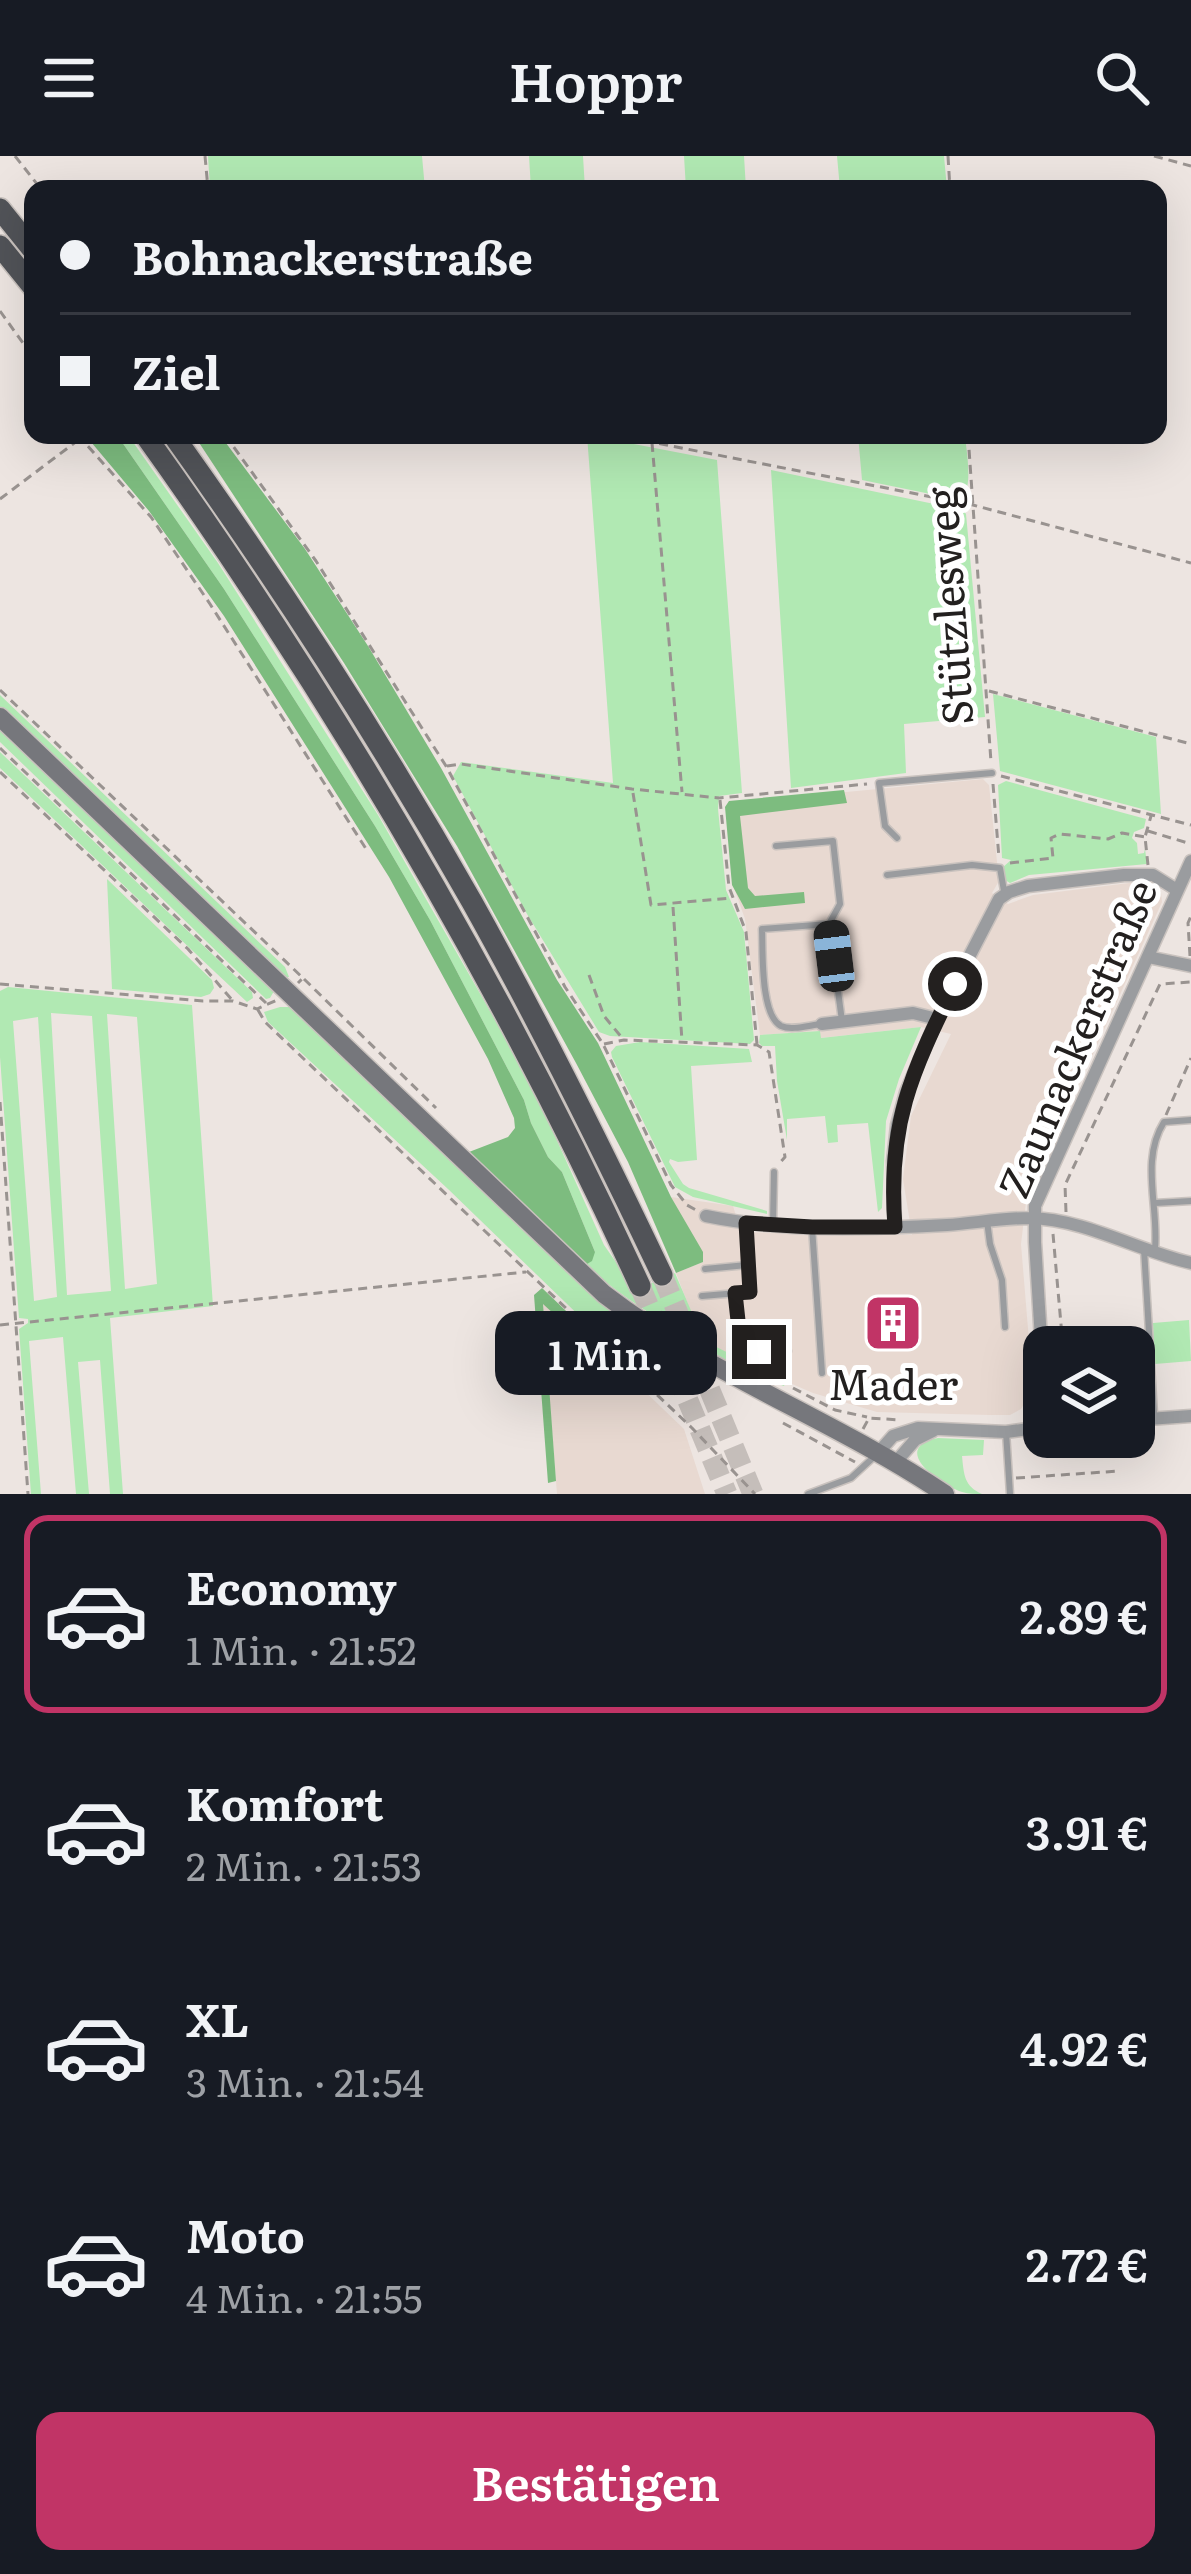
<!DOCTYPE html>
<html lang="de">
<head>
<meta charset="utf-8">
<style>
  body { margin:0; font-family:Literata,serif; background:#20242c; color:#f1f3f6; height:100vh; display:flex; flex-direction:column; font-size:45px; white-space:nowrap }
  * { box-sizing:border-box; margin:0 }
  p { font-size:39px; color:#9ea1a6 }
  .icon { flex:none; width:66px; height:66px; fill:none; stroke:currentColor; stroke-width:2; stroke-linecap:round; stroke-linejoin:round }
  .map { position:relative; height:1338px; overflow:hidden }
  .sheet { display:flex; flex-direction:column; background:#171b24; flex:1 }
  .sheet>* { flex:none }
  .banner { position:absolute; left:24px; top:24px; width:1143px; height:264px; border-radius:24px; box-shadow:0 12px 48px #0002; display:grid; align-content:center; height:264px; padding:0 36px; background:#171b24 }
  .tools { position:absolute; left:1023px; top:1170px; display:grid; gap:24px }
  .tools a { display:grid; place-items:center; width:132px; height:132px; border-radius:24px; background:#171b24; box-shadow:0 12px 48px #0002; font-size:60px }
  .end { position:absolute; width:54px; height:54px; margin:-27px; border:15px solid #23201f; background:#fff; box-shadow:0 0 0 6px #fff }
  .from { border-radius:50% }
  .bubble { position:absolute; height:84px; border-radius:24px; background:#171b24; box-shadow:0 12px 48px #0002; font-size:39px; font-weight:600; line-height:84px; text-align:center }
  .car { position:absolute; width:36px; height:72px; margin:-36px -18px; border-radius:15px; box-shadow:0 0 9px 3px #0007; background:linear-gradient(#222 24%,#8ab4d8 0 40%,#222 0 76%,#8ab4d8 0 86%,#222 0) }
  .banner b { display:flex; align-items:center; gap:42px; height:114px; font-size:45px }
  .banner b+b { border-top:3px solid #363941 }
  .banner i { width:30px; height:30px; background:#f1f3f6 }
  ul { padding:21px 0 0; list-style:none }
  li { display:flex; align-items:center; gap:36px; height:198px; margin:0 24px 18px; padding:0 12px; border:6px solid transparent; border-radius:24px }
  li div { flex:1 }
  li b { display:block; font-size:45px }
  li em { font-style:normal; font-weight:600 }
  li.selected { border-color:#c13466 }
  li>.icon { width:108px; height:108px; stroke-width:1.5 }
  .button { display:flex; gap:24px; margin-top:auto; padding:24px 36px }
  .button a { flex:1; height:138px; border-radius:24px; background:#c13466; color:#fff; font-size:48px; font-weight:600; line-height:138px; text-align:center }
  header { display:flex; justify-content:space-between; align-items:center; height:156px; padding:0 36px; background:#171b24; font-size:54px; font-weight:600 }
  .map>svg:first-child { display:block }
  .built { fill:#e8d9d1 }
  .green { fill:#b1e9b3; fill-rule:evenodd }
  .forest { fill:#7dbc7f }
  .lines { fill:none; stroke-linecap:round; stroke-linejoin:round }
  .trunk-tunnel { stroke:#c5beba; stroke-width:21; stroke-dasharray:21 10; stroke-linecap:butt }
  .service-casing { stroke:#c9c2be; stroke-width:9 }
  .minor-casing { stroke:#c9c2be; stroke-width:15 }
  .secondary-casing { stroke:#c9c2be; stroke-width:21 }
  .trunk-casing { stroke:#c9c2be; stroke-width:24 }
  .path { stroke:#999390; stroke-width:3; stroke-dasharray:9 6; stroke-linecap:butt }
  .service { stroke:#9a9c9f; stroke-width:6 }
  .minor { stroke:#9a9c9f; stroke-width:12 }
  .secondary { stroke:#76777c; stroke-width:18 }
  .trunk { stroke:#515358; stroke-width:21 }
  .route { stroke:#23201f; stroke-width:15 }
  .labels { text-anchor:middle; stroke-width:10; stroke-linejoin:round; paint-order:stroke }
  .street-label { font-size:42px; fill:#23201f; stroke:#fff }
  .poi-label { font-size:42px; fill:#23201f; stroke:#fff }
</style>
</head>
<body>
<header><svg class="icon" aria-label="menu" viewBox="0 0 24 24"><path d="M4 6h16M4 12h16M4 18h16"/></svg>Hoppr<svg class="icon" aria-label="search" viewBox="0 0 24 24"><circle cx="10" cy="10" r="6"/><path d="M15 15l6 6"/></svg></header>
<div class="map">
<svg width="1191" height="1338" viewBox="0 0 1191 1338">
  <rect width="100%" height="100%" fill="#ede5e1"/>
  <path class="built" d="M 983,623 L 989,629 L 999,725 L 992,737 L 1008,748 L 1033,739 L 1145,725 L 1157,730 L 1161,736 L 1162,746 L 1026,1046 L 1021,1088 L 1033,1233 L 1021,1253 L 1010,1259 L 990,1259 L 877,1256 L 813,1237 L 704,1190 L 676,1117 L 703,1106 L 671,1041 L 733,1050 L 741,1076 L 912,1079 L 903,1023 L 911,960 L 951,878 L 921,871 L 820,882 L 819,875 L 760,879 L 745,763 L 733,729 L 730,647 Z
    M 542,1146 L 555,1159 L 564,1158 L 684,1273 L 705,1338 L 557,1338 Z"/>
  <path class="green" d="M 208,0 L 422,0 L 425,33 L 210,33 Z
    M 529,0 L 583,0 L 585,33 L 531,33 Z
    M 684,0 L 744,0 L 746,33 L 686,33 Z
    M 837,0 L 944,0 L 947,33 L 840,33 Z
    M 117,279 L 128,279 L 218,407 L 378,659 L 506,883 L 550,969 L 604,1089 L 620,1112 L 631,1136 L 675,1117 L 704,1185 L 786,1225 L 784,1230 C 753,1220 725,1204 698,1187 C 647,1157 600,1126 558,1085 L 595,1096 L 562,1016 L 548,1001 L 531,967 L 524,944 L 430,764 L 375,670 L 224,433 Z
    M 587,279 L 717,304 L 742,637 L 719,640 L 718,653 L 726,734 L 744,776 L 754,884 L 750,888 L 610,880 L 599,876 L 527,758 L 453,620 L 461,606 L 613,627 Z
    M 858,279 L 965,279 C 966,293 974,334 961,341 C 958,343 954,342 950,342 L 862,324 Z
    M 771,314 L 963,354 L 966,358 L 985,561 L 904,568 L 906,617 L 791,632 Z
    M 993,538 L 1156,581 L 1161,658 L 1000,615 Z
    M 0,539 L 285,811 L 289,821 L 281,821 L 0,551 Z
    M 0,573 L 274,835 L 270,842 L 266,843 L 0,586 Z
    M 0,596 L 252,836 L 253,842 L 247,846 L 215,816 L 0,612 Z
    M 1006,625 L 1146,663 L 1144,672 L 1134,676 L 1132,682 L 1137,687 L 1138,698 L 1144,697 L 1145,693 L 1147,708 L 1029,719 L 1010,727 L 1005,724 L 1002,712 L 1011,704 L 1002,702 L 998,629 Z
    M 107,723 L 212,824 L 214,832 L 210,838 L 201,841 L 112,833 Z
    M 8,831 L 192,849 L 213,1150 L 110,1162 L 123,1338 L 110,1338 L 100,1204 L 78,1206 L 89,1338 L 76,1338 L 63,1181 L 29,1185 L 41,1338 L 31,1338 L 19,1173 L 28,1167 L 28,1163 L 19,1162 L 0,901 L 0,835 ZM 51,857 L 92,860 L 111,1135 L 67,1139 ZM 107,858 L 137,861 L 157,1128 L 125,1133 ZM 38,861 L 57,1141 L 34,1145 L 13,865 Z
    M 280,851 L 292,851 L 536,1087 L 609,1153 L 641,1178 L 624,1203 L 448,1033 L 268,866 L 264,856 Z
    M 921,871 L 899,923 L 886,965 L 882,1052 L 878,1056 L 868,967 L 837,969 L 838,986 L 828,987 L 825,960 L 787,963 L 787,984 L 777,925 L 775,890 L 762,890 L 759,887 L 760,879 L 820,875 L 821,882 Z
    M 640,886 L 749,893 L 752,906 L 691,910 L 697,1004 L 678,1006 L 670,1003 L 669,1006 L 683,1028 L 689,1032 L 767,1055 L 767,1058 L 693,1041 L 675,1031 L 612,901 L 611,896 L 616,890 Z
    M 1189,1164 L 1191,1205 L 1155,1208 L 1153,1167 Z
    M 938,1282 L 984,1284 L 983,1299 L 962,1300 C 964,1319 964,1330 982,1338 C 975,1338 969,1338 962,1336 C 941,1330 888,1292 938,1282 Z"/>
  <path class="forest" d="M 95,279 L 117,279 L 224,433 L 375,670 L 430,764 L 524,944 L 531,967 L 548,1001 L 562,1016 L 595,1096 L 592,1105 L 587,1108 L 558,1085 L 469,996 L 508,981 L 515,972 L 514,962 L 488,903 L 389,721 L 224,460 L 149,355 L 91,286 Z
    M 194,279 L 220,279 L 305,393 L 368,490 L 441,612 L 557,824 L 598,887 L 671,1041 L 703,1096 L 703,1106 L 676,1117 L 628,1006 L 576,907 L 457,690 L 344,507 Z
    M 844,634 L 847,647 L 740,660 L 748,732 L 755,740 L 804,736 L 805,747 L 745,753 L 732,729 L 725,651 L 729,645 Z
    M 542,1132 L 631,1217 L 632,1223 L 564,1158 L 555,1159 L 543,1148 L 556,1325 L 548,1327 L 534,1139 Z"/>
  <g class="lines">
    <path class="trunk-tunnel" d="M 662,1119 L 753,1338
      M 640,1130 L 727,1338"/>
    <g class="service-casing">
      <path id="service" d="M 897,682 L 885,670 L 879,627 L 992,617
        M 776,690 L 833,685 L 840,748 L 829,768
        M 887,719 L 972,709 L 1000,712 L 1004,735
        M 822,868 C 810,869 792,875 781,870 C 760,859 763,794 762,773 L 829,768 L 842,865
        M 1155,1047 L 1191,1045
        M 987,1065 L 990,1088 L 1002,1124 L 1005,1171
        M 773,1069 L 774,1016
        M 812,1071 L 822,1217
        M 1144,1093 L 1154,1259
        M 1155,1093 C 1159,1051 1140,1004 1164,966 L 1191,964
        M 705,1113 L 747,1109
        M 735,1137 L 740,1183 L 759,1196 L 788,1195
        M 702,1140 L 750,1136 L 746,1067
        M 1006,1276 L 1010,1338
        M 808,1338 L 851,1322 L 876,1299"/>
    </g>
    <g class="minor-casing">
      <path id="minor" d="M 1148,801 L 1191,810
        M 822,868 L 913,857 L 937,863
        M 706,1060 C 784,1076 868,1073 947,1069 C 975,1067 1003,1062 1030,1062 C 1085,1063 1138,1095 1191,1107
        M 895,1071 L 893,1005 L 897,969 L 906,936 L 937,863 L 999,743 L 1009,736 L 1028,730 L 1124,719 L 1153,719 L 1177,734
        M 1044,1232 L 1035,1086 L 1035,1050 L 1191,705
        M 1134,1264 L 1191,1260
        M 878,1297 L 893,1280 L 918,1272 L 1006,1276 L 1044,1271
        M 895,1307 L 915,1284 L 933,1275"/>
    </g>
    <g class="secondary-casing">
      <path id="secondary" d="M 0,561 L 604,1138 C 709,1219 835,1264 945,1338"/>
    </g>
    <g class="trunk-casing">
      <path id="trunk" d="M 0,53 L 33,94
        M 0,90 L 33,131
        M 145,279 C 337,547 502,830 640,1130
        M 173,279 C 281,430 381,585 472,746 C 540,868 602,993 662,1119"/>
    </g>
    <path class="path" d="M 15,0 L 41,33
      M 205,0 L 208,33
      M 948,0 L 950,33
      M 1154,0 L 1191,10
      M 0,155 L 33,201
      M 78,279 L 151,361 L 210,448 L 368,696
      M 225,279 L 316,405 L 446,610 L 565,831 L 603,888 L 671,1029 L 687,1049 L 696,1054
      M 615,279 L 973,349 L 1191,407
      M 968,279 L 991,606
      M 652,287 L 682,636
      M 0,343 L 85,279
      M 0,534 L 303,822 L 298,827
      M 989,535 L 1191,588
      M 0,592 L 266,847
      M 447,610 L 461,608 L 632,633 L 719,642 L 867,628
      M 0,616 L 188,793 L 233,845
      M 1001,620 L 1191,669
      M 993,628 L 999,702
      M 633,637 L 651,749 L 731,742
      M 720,644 L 729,731 L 746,776 L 757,888
      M 1148,675 L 1191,688
      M 1010,707 L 1053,702 L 1051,682 L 1060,678 L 1108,683 L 1122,677 L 1145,681
      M 1148,709 L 1145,681 L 1151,660
      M 673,751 L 682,885
      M 1190,800 L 1188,767 L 1191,760
      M 589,819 L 604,860 L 623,883
      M 304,823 L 436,952
      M 0,828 L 203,845 L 233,845 L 257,853 L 277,844
      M 258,854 L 265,866 L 692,1272 L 755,1338
      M 604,888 L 624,884 L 757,889 L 769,896 L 785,1001 L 778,1009
      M 0,946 L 28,1338
      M 1166,959 L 1191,902
      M 1066,1056 L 1065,1029 L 1160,828 L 1191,826
      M 1053,1078 L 1063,1191
      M 0,1169 L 526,1116
      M 793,1232 L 835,1254 L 867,1261
      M 783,1267 L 855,1306
      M 863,1273 L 869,1262 L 901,1264
      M 1016,1322 L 1119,1315"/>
    <use href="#service" class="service"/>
    <use href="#minor" class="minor"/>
    <use href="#secondary" class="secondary"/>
    <use href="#trunk" class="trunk"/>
  </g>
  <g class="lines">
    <path class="route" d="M 759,1196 L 740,1183 L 735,1137 L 750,1136 L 746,1067 L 812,1071 L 895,1071 C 887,969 911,917 955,828"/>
  </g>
  <defs>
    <g id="building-square" transform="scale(3)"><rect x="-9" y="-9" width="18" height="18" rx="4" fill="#c13466" stroke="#fff"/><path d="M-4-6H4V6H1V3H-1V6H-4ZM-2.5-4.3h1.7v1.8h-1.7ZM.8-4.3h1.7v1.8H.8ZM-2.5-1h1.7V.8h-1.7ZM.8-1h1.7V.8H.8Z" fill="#fff"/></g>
  </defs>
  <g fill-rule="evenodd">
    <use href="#building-square" x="893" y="1167"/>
  </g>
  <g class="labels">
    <g class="street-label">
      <text transform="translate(950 450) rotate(-94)" y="15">Stützlesweg</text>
      <text transform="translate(1078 883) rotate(-67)" y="15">Zaunackerstraße</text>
    </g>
    <g class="poi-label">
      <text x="893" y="1244">Mader</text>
    </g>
  </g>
</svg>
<div class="tools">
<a><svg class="icon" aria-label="layers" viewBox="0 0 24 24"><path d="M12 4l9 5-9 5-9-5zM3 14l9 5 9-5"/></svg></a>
</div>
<i class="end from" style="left:955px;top:828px"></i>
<i class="end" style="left:759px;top:1196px"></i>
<div class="bubble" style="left:495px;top:1155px;width:222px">1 Min.</div>
<i class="car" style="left:834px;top:800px;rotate:353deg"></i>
<div class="banner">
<b><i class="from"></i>Bohnackerstraße</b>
<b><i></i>Ziel</b>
</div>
</div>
<section class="sheet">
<ul>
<li class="selected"><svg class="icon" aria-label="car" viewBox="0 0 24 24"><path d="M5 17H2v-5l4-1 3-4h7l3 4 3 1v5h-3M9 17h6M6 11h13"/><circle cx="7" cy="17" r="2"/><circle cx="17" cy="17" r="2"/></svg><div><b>Economy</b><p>1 Min. · 21:52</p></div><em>2.89 €</em></li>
<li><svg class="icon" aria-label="car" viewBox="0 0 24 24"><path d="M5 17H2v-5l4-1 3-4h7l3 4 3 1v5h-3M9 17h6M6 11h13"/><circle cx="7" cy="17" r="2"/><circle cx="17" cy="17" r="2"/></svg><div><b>Komfort</b><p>2 Min. · 21:53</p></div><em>3.91 €</em></li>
<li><svg class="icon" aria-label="car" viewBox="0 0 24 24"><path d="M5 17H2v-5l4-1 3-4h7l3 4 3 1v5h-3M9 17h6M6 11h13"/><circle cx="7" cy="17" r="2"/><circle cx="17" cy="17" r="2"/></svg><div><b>XL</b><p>3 Min. · 21:54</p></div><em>4.92 €</em></li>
<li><svg class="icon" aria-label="car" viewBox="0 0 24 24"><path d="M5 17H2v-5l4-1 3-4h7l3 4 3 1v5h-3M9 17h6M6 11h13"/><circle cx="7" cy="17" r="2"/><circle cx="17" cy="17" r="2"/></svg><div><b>Moto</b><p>4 Min. · 21:55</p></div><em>2.72 €</em></li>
</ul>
<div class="button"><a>Bestätigen</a></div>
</section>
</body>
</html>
